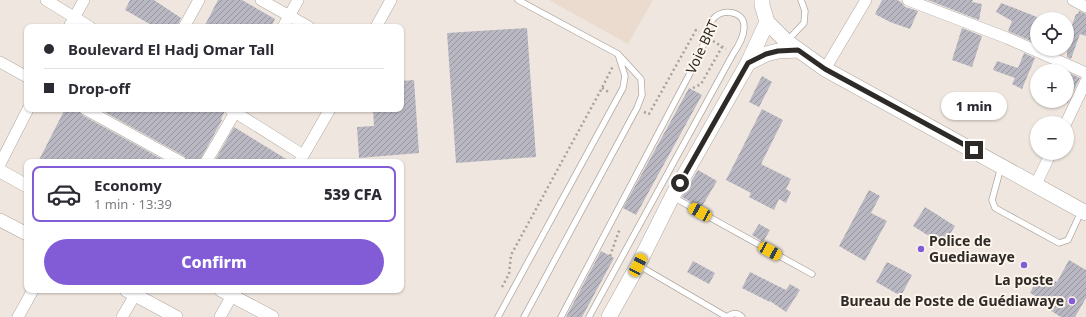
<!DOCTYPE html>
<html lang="en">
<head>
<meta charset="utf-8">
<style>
  body { margin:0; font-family:"Noto Sans",sans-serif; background:#f7f7f7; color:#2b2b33; height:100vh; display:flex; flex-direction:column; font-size:15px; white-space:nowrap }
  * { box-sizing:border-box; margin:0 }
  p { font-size:13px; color:#7c7c81 }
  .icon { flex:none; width:22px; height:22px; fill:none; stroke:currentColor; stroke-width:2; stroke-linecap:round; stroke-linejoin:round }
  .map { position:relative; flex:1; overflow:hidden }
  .sheet { position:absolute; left:24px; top:159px; width:380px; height:134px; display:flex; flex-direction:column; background:#fff; border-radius:8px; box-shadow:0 1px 3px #0004 }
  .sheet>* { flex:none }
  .hud { position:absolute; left:24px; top:24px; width:380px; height:88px; border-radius:8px; box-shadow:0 1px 3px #0004; display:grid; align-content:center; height:88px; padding:0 20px; background:#fff }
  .controls { position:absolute; left:1030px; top:12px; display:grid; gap:8px }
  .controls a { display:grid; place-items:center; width:44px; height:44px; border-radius:50%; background:#fff; box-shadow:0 1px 3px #0004; font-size:20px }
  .end { position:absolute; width:18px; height:18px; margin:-9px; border:5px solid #2d2a27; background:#fff; box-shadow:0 0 0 2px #fff }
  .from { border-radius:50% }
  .bubble { position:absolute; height:28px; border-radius:14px; background:#fff; box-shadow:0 1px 3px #0004; font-size:13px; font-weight:800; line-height:28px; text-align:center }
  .car { position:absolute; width:12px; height:24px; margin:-12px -6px; border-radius:5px; box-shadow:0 0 3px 1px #0007; background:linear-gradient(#f5c518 24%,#345 0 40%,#f5c518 0 76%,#345 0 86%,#f5c518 0) }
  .hud b { display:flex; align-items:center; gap:14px; height:38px; font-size:15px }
  .hud b+b { border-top:1px solid #e1e1e2 }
  .hud i { width:10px; height:10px; background:#2b2b33 }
  ul { padding:7px 0 0; list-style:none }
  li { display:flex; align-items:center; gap:12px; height:56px; margin:0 8px 6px; padding:0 12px; border:2px solid transparent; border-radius:8px }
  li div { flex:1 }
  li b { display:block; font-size:15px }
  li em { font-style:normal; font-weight:800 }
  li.active { border-color:#815cd6 }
  li>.icon { width:36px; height:36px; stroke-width:1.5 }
  .primary-button { display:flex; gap:8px; margin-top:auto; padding:8px 20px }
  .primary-button a { flex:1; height:46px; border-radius:24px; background:#815cd6; color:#fff; font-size:16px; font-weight:800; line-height:46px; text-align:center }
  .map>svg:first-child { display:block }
  .built { fill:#eadbce }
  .building { fill:url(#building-hatch) }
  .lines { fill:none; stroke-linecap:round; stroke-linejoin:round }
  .service-casing { stroke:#b0a8a1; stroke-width:7 }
  .minor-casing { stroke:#b0a8a1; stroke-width:12 }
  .tertiary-casing { stroke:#b0a8a1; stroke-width:14 }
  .secondary-casing { stroke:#b0a8a1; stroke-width:16 }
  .path { stroke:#a7a19b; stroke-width:2.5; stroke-dasharray:2 3; stroke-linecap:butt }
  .service { stroke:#fff; stroke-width:5.5 }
  .minor { stroke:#fff; stroke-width:11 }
  .tertiary { stroke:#fff; stroke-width:13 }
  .secondary { stroke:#fff; stroke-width:15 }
  .route { stroke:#2d2a27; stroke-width:5 }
  .poi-dot { fill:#815cd6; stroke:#fdf4ec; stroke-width:1.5 }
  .labels { text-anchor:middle; stroke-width:4; stroke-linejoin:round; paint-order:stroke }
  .street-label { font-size:14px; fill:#2d2a27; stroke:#fdf4ec }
  .poi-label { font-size:14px; font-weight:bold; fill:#2d2a27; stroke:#fdf4ec; text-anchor:start }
</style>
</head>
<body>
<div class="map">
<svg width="1086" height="317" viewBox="0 0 1086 317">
  <defs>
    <pattern id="building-hatch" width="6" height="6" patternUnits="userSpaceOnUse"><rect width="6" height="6" fill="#b9b7c1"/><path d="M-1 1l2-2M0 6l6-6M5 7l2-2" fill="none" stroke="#97959d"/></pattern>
  </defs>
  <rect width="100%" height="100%" fill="#efe7df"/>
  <path class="built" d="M 549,0 L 653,0 L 628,44 Z"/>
  <path class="building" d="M 130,0 L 154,0 L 181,18 L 177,27 L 155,27 L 125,10 Z
    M 218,0 L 242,0 L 275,19 L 271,27 L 204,27 Z
    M 882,0 L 897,0 L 901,2 L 905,7 L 918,11 L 910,29 L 890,22 L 875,14 Z
    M 928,0 L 973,0 L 972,2 L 982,4 L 979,20 Z
    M 1001,3 L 1037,17 L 1037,30 L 1033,42 L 1008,31 L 1012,21 L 996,12 Z
    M 1079,11 L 1086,14 L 1086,36 L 1080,34 L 1071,59 L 1067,57 L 1067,22 L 1072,25 L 1076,14 L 1078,14 Z
    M 527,28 L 536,157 L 456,163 L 447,33 Z
    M 962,28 L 982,36 L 972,67 L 952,60 Z
    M 1024,53 L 1035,58 L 1022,89 L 1012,84 L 1015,78 L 993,70 L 997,61 L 1018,68 Z
    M 1067,72 L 1080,78 L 1067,104 Z
    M 762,76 L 772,82 L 759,107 L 749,102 Z
    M 414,80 L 419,153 L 359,158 L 357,127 L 374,126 L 373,109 L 401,109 L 401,81 Z
    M 689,88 L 702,95 L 636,215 L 623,208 Z
    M 65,109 L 78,109 L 82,115 L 167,162 L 38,162 Z
    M 99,109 L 223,109 L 224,113 L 221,119 L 222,120 L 199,162 L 188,162 L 184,156 Z
    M 762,109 L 783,120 L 761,164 L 791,179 L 786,189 L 791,192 L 786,203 L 779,199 L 774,210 L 749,197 L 751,193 L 726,180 Z
    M 234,127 L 291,162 L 214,162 Z
    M 698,170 L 717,181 L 701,208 L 682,197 Z
    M 869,190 L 880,196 L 871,213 L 887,221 L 865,261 L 839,246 Z
    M 925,207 L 955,226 L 943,245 L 913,226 Z
    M 759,224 L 770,230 L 763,242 L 752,235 Z
    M 601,251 L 614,258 L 582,317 L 566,317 Z
    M 1069,260 L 1086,270 L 1086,298 L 1075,317 L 1061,317 L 1043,306 L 1046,302 L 1030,293 L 1040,273 L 1057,282 Z
    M 693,261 L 715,273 L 709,284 L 687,272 Z
    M 887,262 L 912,275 L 901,296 L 876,282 Z
    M 750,272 L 786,290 L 790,284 L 800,290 L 786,312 L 770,301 L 770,302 L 742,288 Z"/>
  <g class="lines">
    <g class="service-casing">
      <path id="service" d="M 787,41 L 804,23 L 805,11 L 801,0
        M 1001,167 L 992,200 L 995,208 L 1059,243 L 1068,240 L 1081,212
        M 673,197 L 812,274
        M 638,265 L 727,317
        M 498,317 L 623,88 L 625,76 L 618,54 L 518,0
        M 524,317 L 637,108 L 642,95 L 641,79 L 619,55
        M 561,317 L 697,60 C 700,52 704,45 706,37 C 708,30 709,22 715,17 C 723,9 743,11 744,25 C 745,35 739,45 733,54 L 589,317
        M 727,317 C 732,313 737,312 742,317"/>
    </g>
    <g class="minor-casing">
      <path id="minor" d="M 46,0 L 90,27
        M 261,0 L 309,27
        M 908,0 L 1007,38 L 1086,73
        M 1073,0 L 1086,7
        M 69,27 L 84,0
        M 184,27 L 199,0
        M 283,27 L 298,0
        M 376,27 L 391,0
        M 0,62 L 27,77
        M 825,69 L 866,0
        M 85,109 L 181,162
        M 230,109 L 303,155
        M 1066,123 L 1086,81
        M 300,161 L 330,109
        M 206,162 L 237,109
        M 0,164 L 28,109
        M 1036,184 L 1051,153
        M 18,317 L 33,290
        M 122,317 L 135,295
        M 220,317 L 235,290"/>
    </g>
    <g class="tertiary-casing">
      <path id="tertiary" d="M 0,171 L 27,186
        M 0,220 L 27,234
        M 126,290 L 176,317
        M 221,290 L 272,317"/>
    </g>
    <g class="secondary-casing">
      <path id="secondary" d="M 762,0 L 762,5 L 767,22 L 786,41 L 825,69 L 1086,213
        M 748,63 L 766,54 L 778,51 L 798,50
        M 609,317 L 638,265 L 672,197 L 748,63 L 767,22"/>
    </g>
    <path class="path" d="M 713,41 L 726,49
      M 602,88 L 610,93
      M 693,88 L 701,84 L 722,47
      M 644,112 L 649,114 L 696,30 L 699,32
      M 610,256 L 620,228
      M 502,287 L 509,274 L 511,255 L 602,88 L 613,66"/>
    <use href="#service" class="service"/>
    <use href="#minor" class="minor"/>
    <use href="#tertiary" class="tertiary"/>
    <use href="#secondary" class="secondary"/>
  </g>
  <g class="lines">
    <path class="route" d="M 680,183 L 748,63 L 766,54 L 778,51 L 798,50 L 825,69 L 974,150"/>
  </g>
  <g class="poi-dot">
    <circle cx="921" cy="249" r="4"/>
    <circle cx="1024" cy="265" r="4"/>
    <circle cx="1072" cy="301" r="4"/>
  </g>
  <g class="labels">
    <g class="street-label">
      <text transform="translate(702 47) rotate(-65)" y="5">Voie BRT</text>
    </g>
    <g class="poi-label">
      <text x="929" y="246">Police de<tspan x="929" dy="16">Guediawaye</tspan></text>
      <text x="1024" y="285" text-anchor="middle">La poste</text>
      <text x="1064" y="306" text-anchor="end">Bureau de Poste de Guédiawaye</text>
    </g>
  </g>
</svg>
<div class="controls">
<a><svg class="icon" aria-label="locate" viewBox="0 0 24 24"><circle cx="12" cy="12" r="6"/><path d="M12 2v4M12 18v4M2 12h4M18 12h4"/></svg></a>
<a>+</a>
<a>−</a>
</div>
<i class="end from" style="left:680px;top:183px"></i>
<i class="end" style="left:974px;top:150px"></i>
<div class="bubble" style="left:941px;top:92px;width:66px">1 min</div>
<i class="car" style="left:700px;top:212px;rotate:299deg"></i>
<i class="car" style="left:770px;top:251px;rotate:119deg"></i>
<i class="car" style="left:638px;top:265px;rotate:27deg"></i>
<div class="hud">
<b><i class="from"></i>Boulevard El Hadj Omar Tall</b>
<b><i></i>Drop-off</b>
</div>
<section class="sheet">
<ul>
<li class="active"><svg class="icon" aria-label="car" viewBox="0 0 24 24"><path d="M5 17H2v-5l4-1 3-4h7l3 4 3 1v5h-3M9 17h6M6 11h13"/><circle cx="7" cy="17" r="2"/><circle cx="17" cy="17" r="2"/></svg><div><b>Economy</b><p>1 min · 13:39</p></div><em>539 CFA</em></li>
</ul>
<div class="primary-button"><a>Confirm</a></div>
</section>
</div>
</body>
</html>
